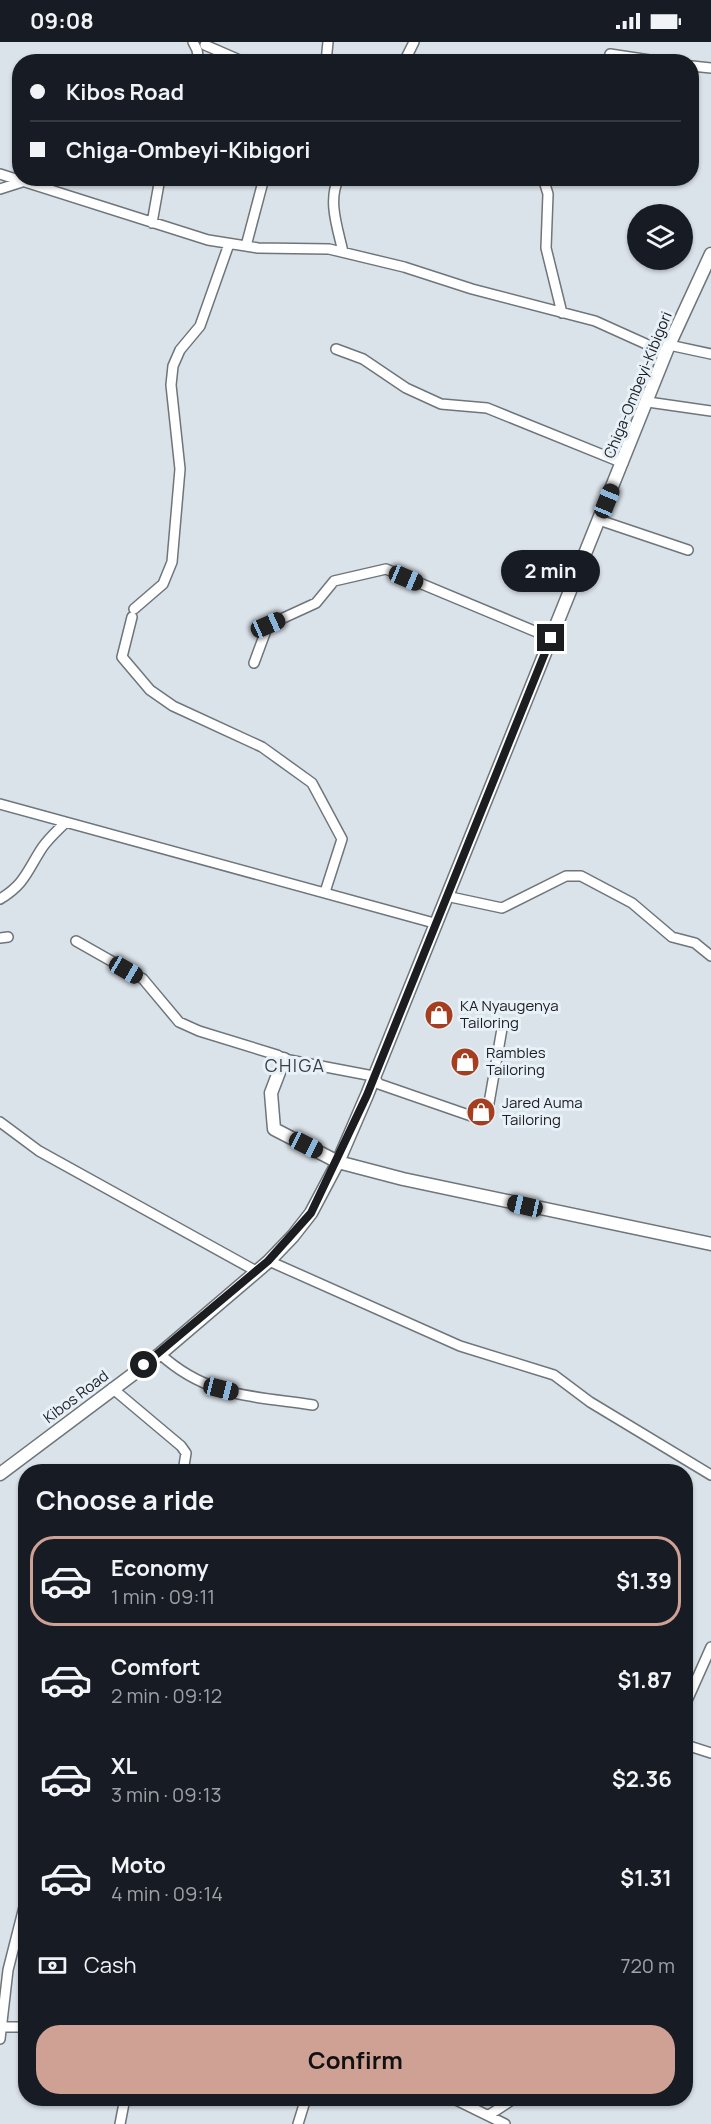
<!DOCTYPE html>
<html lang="en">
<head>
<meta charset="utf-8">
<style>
  body { margin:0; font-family:Manrope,sans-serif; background:#20242c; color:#f1f3f6; height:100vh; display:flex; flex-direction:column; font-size:22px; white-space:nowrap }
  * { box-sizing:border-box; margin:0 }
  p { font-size:20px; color:#9ea1a6 }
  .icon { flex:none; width:33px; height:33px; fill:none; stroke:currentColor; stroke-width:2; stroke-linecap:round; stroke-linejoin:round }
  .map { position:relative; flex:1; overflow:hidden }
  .side { position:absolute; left:18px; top:1422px; width:675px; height:642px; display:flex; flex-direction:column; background:#171b24; border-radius:24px; box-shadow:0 2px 4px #0004 }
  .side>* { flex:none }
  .banner { position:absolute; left:12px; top:12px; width:687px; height:132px; border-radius:24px; box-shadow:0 2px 4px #0004; display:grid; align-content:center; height:132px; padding:0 18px; background:#171b24 }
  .tools { position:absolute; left:627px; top:162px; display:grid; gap:12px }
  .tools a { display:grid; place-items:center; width:66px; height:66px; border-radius:50%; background:#171b24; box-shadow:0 2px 4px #0004; font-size:30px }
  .end { position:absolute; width:27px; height:27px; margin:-14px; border:8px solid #1b1d20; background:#fff; box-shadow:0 0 0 3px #fff }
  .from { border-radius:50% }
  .bubble { position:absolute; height:42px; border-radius:21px; background:#171b24; box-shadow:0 2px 4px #0004; font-size:20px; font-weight:700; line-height:42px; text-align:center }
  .car { position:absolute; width:18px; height:36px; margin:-18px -9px; border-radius:8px; box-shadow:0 0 4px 2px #0007; background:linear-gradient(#222 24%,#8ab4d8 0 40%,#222 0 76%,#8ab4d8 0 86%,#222 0) }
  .banner b { display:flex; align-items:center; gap:21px; height:57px; font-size:22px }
  .banner b+b { border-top:2px solid #363941 }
  .banner i { width:15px; height:15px; background:#f1f3f6 }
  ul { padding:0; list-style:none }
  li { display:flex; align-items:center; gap:18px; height:90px; margin:0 12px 9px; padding:0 6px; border:3px solid transparent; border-radius:24px }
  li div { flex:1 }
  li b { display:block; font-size:22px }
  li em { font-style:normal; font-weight:700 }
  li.selected { border-color:#cfa195 }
  li>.icon { width:54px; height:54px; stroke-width:1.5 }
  h2 { padding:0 18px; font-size:27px; line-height:72px }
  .pay { display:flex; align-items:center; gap:15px; height:66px; padding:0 18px; font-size:22px }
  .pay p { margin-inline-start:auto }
  .button { display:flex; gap:12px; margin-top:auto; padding:12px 18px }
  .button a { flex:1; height:69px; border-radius:24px; background:#cfa195; color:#111; font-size:24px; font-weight:700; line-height:69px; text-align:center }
  .status { display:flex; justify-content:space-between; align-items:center; height:42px; padding:0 30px; background:#171b24; direction:ltr }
  .status svg { height:16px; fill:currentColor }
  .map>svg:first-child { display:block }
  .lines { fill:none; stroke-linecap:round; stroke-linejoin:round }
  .minor-casing { stroke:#6e757b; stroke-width:12 }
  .major-casing { stroke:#6e757b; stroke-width:15 }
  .minor { stroke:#fff; stroke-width:9 }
  .major { stroke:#fff; stroke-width:12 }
  .route { stroke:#1b1d20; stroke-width:8 }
  .labels { text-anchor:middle; stroke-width:6; stroke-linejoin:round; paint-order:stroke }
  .street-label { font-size:15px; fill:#1b1d20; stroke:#e8f0f8 }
  .poi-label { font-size:15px; fill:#1b1d20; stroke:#e8f0f8; text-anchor:start }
  .quarter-label { font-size:18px; letter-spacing:1.5px; fill:#383e44; stroke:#e8f0f8 }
</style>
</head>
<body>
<div class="status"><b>09:08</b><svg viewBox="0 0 49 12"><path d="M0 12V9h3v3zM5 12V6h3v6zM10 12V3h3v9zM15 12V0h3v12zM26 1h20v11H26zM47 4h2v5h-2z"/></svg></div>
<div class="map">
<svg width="711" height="2082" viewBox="0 0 711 2082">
  <rect width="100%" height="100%" fill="#dbe3ea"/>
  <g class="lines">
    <g class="minor-casing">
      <path id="minor" d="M 193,0 L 197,8 L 199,20
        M 205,3 L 244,20
        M 610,12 L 663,20
        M 326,20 L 328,0
        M 404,20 L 414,0
        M 692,24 L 711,26
        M 0,132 L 208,198 L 258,206 L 329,207 L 404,225 L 472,247 L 595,279 L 666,311
        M 339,136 C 327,158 338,187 343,210
        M 543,136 L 548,152 L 546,206 L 562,271
        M 0,147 L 22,140
        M 152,181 L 160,136
        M 246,204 L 264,136
        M 669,303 L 711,312
        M 336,307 L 363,317 L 406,346 L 441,362 L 487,366 L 623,421
        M 648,360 L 711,369
        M 599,478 L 688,508
        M 134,567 L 163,542 L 172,520 L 180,427 L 171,343 L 173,324 L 180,308 L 200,284 L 229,202
        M 132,575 L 122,615 L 150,648 L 173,664 L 262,705 L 312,741 L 342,797 L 325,850
        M 254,621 L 268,583 L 316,561 L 334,539 L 386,527 L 551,596
        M 0,762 L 434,881
        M 446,854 L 502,866 L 566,834 L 581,834 L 632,861 L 672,895 L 695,901 L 711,914
        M 0,857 C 25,842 27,829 42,806 C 48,797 57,789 65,781
        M 0,896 L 8,895
        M 76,899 L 143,937 L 179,980 L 199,989 L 277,1013 L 284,1017 L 373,1034 L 379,1042 L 480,1077 L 489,1061 L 503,981
        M 0,1080 L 39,1109 L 256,1229
        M 269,1219 L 460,1304 L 554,1333 L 590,1360 L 711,1433
        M 160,1312 C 207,1355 253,1354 313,1363
        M 112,1346 L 181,1404 L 186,1411 L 183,1430
        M 686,1661 L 711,1605
        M 686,1703 L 711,1711
        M 0,1985 L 26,1985
        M 0,1997 L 8,1928 L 26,1857
        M 452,2056 L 505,2082
        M 489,2073 L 515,2056
        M 120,2082 L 125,2056
        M 298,2082 L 306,2056"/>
    </g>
    <g class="major-casing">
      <path id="major" d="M 284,1017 L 271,1051 L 274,1087 L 338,1120 L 403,1137 L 711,1202
        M 0,1432 L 160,1312 L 269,1219 L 293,1194 L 311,1171 L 338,1120 L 367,1053 L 669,303 L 711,212"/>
    </g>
    <use href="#minor" class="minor"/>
    <use href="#major" class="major"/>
  </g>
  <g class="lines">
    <path class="route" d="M 144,1323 L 268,1219 L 311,1171 L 367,1053 L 551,596"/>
  </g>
  <defs>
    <g id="shop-disc" transform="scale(1.5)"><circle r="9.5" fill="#a53d1f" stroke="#e8f0f8"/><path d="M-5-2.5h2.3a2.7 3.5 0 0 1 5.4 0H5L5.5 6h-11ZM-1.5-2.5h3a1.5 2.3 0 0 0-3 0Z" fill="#fff"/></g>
  </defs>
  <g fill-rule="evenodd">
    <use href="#shop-disc" x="439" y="973"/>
    <use href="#shop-disc" x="465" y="1020"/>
    <use href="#shop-disc" x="481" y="1070"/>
  </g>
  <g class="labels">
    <g class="street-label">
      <text transform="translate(638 343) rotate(-68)" y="5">Chiga-Ombeyi-Kibigori</text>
      <text transform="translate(76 1355) rotate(-37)" y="5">Kibos Road</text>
    </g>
    <g class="poi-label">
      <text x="460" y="969">KA Nyaugenya<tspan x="460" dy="17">Tailoring</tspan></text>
      <text x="486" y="1016">Rambles<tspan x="486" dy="17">Tailoring</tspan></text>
      <text x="502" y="1066">Jared Auma<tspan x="502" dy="17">Tailoring</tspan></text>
    </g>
    <g class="quarter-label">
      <text x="295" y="1030">CHIGA</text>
    </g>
  </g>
</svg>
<div class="tools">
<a><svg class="icon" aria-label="layers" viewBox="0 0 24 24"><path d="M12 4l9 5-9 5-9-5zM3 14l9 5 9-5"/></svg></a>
</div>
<i class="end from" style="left:144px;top:1323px"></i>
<i class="end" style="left:551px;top:596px"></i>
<div class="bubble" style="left:501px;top:508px;width:99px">2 min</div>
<i class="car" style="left:607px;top:459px;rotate:22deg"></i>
<i class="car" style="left:406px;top:536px;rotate:113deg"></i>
<i class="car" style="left:268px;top:583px;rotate:66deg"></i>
<i class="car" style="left:126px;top:928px;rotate:120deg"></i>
<i class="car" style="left:306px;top:1103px;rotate:117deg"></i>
<i class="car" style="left:525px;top:1164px;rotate:283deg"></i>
<i class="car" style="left:221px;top:1347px;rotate:104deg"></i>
<div class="banner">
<b><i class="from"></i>Kibos Road</b>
<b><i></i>Chiga-Ombeyi-Kibigori</b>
</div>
<section class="side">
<h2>Choose a ride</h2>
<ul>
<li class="selected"><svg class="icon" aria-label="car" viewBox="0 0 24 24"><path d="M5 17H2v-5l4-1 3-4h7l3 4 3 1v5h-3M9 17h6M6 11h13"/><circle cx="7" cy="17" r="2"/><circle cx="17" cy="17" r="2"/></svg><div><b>Economy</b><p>1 min · 09:11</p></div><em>$1.39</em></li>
<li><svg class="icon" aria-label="car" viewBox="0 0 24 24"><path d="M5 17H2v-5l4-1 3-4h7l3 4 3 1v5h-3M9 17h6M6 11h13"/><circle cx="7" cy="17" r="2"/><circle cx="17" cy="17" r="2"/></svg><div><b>Comfort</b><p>2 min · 09:12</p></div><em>$1.87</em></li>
<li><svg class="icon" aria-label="car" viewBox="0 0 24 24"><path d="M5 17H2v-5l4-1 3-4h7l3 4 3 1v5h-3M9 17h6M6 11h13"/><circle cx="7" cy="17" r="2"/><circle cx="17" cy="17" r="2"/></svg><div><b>XL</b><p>3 min · 09:13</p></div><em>$2.36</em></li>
<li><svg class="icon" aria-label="car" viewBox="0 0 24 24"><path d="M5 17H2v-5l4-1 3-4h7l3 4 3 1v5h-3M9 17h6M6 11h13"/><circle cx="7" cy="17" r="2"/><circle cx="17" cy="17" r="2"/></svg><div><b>Moto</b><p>4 min · 09:14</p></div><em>$1.31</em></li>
</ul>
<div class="pay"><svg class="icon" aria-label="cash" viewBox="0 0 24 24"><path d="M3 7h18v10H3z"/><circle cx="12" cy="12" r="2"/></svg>Cash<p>720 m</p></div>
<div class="button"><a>Confirm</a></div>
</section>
</div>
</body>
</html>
